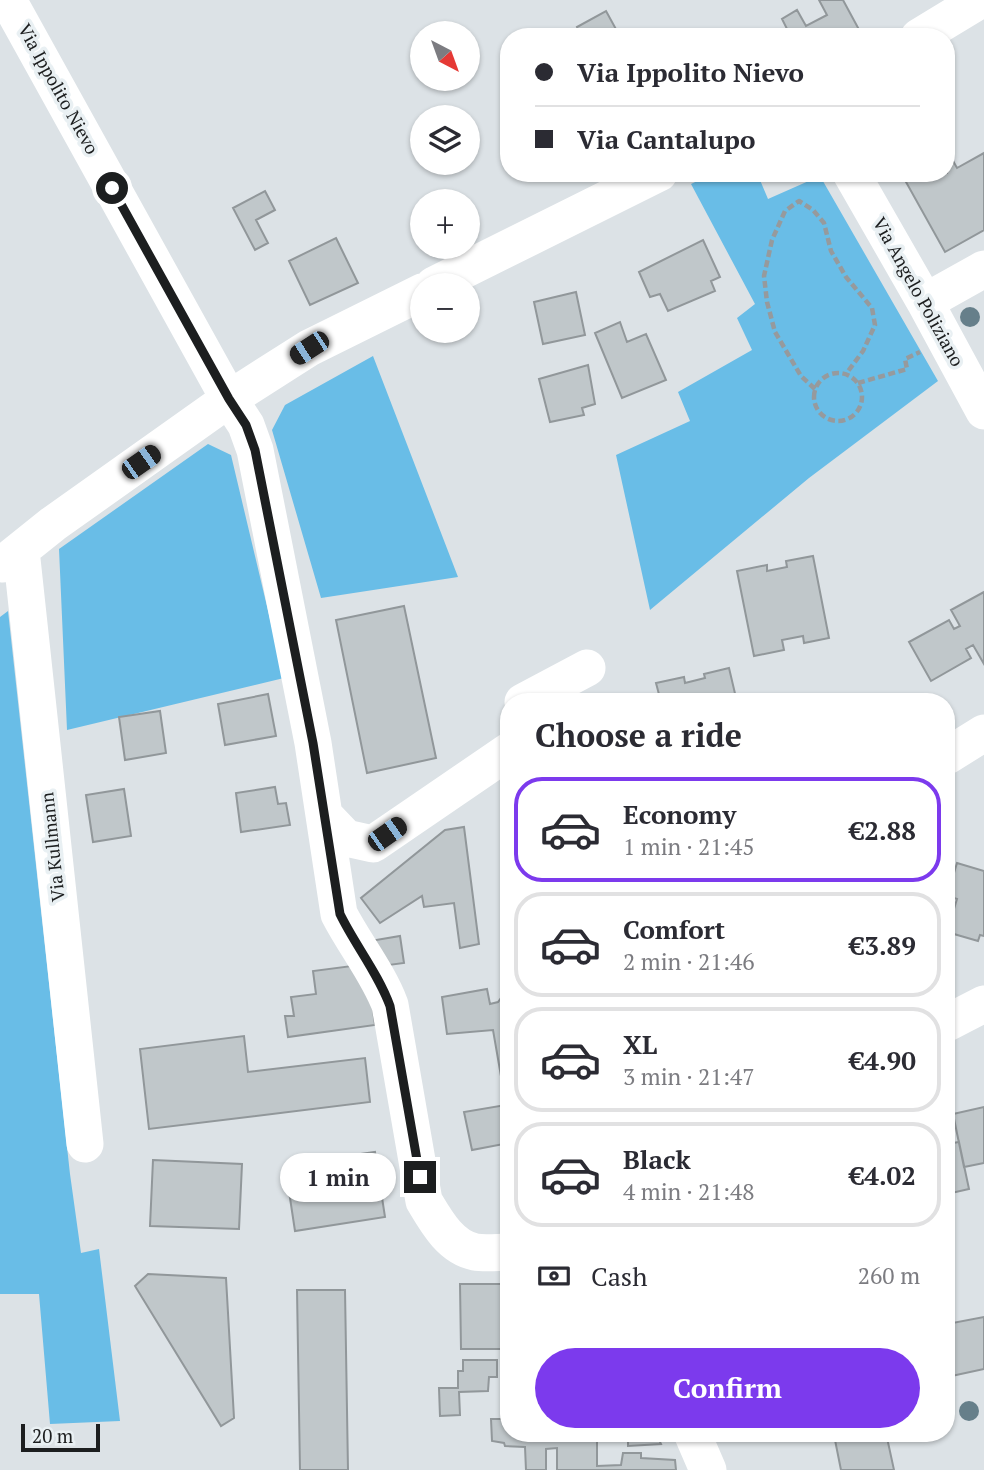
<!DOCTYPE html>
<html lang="en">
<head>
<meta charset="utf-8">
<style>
  body { margin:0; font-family:"PT Serif",serif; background:#f7f7f7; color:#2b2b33; height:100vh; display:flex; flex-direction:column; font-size:26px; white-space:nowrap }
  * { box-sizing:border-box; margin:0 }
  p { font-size:23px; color:#7c7c81 }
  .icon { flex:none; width:38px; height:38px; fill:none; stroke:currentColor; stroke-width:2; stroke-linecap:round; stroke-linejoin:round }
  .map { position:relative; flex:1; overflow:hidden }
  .side { position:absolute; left:500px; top:693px; width:455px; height:749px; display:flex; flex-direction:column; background:#fff; border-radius:28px; box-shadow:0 2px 5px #0004 }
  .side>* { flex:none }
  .hud { position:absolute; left:500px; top:28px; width:455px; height:154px; border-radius:28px; box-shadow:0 2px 5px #0004; display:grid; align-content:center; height:154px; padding:0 35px; background:#fff }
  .needle { width:46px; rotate:139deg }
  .buttons { position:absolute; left:410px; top:21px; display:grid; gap:14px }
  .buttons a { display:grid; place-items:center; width:70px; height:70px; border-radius:50%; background:#fff; box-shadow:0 2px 5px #0004; font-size:35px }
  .scale { position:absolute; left:21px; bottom:18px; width:79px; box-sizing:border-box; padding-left:7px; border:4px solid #1c1e1f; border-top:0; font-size:19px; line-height:24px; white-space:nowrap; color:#1c1e1f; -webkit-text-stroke:5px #e9f0f3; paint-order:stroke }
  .end { position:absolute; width:32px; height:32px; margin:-16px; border:9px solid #1c1e1f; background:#fff; box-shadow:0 0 0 4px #fff }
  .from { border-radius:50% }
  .bubble { position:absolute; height:49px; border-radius:24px; background:#fff; box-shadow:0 2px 5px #0004; font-size:23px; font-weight:800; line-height:49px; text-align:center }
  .car { position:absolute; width:21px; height:42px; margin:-21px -10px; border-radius:9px; box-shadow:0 0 5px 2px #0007; background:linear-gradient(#222 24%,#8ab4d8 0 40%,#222 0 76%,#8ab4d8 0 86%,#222 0) }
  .hud b { display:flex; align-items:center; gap:24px; height:66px; font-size:26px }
  .hud b+b { border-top:2px solid #e1e1e2 }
  .hud i { width:18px; height:18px; background:#2b2b33 }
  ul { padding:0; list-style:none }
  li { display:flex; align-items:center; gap:21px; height:105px; margin:0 14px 10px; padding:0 21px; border:4px solid #e1e1e2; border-radius:28px }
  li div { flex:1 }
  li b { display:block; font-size:26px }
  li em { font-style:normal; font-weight:800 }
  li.current { border-color:#7c3aed }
  li>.icon { width:63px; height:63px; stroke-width:1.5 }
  h2 { padding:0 35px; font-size:32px; line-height:84px }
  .pay { display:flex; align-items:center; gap:18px; height:77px; padding:0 35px; font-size:26px }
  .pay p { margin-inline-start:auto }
  .cta { display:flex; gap:14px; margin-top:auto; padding:14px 35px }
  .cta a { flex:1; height:80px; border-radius:42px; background:#7c3aed; color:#fff; font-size:28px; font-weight:800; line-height:80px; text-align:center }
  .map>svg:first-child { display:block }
  .green { fill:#69bde7 }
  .building { fill:#c0c7ca; stroke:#91979a; stroke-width:2 }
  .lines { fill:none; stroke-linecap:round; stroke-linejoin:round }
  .path { stroke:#969a9d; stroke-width:4.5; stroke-dasharray:7 3.5; stroke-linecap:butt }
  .minor { stroke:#fff; stroke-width:37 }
  .tree { fill:#667f8a }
  .route { stroke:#1c1e1f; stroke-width:9 }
  .labels { text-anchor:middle; stroke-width:7; stroke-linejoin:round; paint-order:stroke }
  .street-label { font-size:18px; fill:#1c1e1f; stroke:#e9f0f3 }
</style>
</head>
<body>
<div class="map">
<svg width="984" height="1470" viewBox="0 0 984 1470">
  <rect width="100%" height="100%" fill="#dce2e6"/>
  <path class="green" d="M 714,173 L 757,173 L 768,199 L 820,176 L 938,381 L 809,478 L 650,610 L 616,455 L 690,421 L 678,392 L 752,350 L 737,318 L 755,304 L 691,184 Z
    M 373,356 L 458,577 L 321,598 L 272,430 L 285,405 Z
    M 208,444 L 231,455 L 284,678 L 67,730 L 59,549 Z
    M 8,611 L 70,1174 L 81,1253 L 99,1249 L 120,1421 L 50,1424 L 39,1294 L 0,1294 L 0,617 Z"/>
  <path class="building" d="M 819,0 L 843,0 L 863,37 L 791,37 L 782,19 L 797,10 L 806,26 L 827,15 Z
    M 606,11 L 617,31 L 606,37 L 582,37 L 577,27 Z
    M 947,150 L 957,168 L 984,153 L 984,230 L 945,252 L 901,173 L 947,173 Z
    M 265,191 L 275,210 L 256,220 L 268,243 L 255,250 L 233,208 Z
    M 336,238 L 358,283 L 310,305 L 289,261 Z
    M 703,240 L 720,277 L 711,281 L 715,291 L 668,311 L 660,294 L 650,297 L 639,272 Z
    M 576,292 L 585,335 L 543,344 L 534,302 Z
    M 620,322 L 627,342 L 646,334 L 666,380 L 622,398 L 595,333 Z
    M 588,365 L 595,404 L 582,408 L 584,415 L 550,422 L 539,379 Z
    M 813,556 L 829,638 L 804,643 L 803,636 L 782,640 L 784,650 L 754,656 L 737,571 L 767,565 L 767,571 L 787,567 L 786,561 Z
    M 984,592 L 984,664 L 973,645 L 966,649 L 971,658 L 931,681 L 909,642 L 949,620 L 954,629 L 960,626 L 951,610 Z
    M 404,606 L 436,758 L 367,773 L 336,620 Z
    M 729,668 L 737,702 L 661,702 L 656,683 L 684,677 L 685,683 L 705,678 L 704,674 Z
    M 268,694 L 276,736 L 225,745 L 218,704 Z
    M 160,711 L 166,753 L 125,760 L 119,717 Z
    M 275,787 L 278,804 L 286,803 L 290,825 L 241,832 L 236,793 Z
    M 124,789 L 131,836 L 93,842 L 86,795 Z
    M 464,827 L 479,944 L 460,948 L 454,903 L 424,907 L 422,896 L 380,923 L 361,898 L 445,830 Z
    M 957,863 L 984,871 L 984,936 L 980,935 L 978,941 L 947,932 L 957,899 L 947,896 Z
    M 400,936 L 404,963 L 374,967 L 370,941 Z
    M 367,964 L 375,1025 L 288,1037 L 285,1016 L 294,1016 L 291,997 L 316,994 L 313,971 Z
    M 509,987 L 509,1143 L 472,1150 L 464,1112 L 506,1105 L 493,1030 L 447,1034 L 442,997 L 487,989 L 490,1004 L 498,1002 Z
    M 244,1036 L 248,1072 L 365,1058 L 370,1102 L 149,1129 L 140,1049 Z
    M 984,1107 L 984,1163 L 964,1167 L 953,1114 Z
    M 959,1142 L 969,1189 L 947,1194 L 947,1144 Z
    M 375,1152 L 385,1217 L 295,1231 L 285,1165 Z
    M 153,1160 L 242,1164 L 239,1229 L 150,1226 Z
    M 148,1274 L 226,1278 L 234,1418 L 221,1426 L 135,1286 Z
    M 460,1284 L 505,1284 L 505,1349 L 461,1349 Z
    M 297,1290 L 345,1290 L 348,1470 L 300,1470 Z
    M 984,1317 L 984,1369 L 947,1377 L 947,1324 Z
    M 463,1360 L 497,1360 L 497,1377 L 489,1377 L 488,1391 L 459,1392 L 460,1415 L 440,1416 L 439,1388 L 458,1388 L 458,1371 L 463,1371 Z
    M 491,1419 L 509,1419 L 509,1433 L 597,1433 L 597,1466 L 621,1465 L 623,1453 L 641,1453 L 641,1458 L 675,1460 L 676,1470 L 557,1470 L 557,1448 L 546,1449 L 546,1470 L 526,1470 L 525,1447 L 505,1446 L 504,1443 L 492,1441 Z
    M 628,1433 L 656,1433 L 661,1444 L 628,1446 Z
    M 866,1433 L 886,1433 L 894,1470 L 841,1470 L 835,1440 Z"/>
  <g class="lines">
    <path class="path" d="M814 397a24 24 0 1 1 48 0a24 24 0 1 1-48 0Z
      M 858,383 L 907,369 L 905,359 L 920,352
      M 815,389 L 801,376 L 775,332 L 767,302 L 764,276 L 772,240 L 785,211 L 799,201 L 813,210 L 824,223 L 831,251 L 846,277 L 872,308 L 875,325 L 863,351 L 846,374"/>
    <path class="minor" d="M 8,0 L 229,399 L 246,425 L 255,450 L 313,743 L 339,914 C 355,945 378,973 390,1005 L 424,1201 C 436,1221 450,1247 475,1252 C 486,1254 499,1252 509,1252
      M 919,37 L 980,0
      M 851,173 L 925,302 L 984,411
      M 434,285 L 659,173
      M 925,302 L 984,269
      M 21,550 L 85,1144
      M 3,564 L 53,524 L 229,399 L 309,348 L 422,292
      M 523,702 L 587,668
      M 947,756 L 984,733
      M 324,815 L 346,838 L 373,844 L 509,751
      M 947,1023 L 984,1004
      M 692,1433 L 708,1470"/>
  </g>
  <g class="tree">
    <circle cx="970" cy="317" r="10"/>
    <circle cx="969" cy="1411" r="10"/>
  </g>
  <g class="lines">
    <path class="route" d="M 112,188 L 229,399 L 246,425 L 255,450 L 313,743 L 340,914 C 355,945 378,973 390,1006 L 420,1177"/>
  </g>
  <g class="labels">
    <g class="street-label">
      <text transform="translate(58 89) rotate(61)" y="6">Via Ippolito Nievo</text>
      <text transform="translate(918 292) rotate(61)" y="6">Via Angelo Poliziano</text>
      <text transform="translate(53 847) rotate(-96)" y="6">Via Kullmann</text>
    </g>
  </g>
</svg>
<div class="buttons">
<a><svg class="needle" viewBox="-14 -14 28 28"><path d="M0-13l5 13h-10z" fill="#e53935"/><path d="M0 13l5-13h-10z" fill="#7c7c81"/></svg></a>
<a><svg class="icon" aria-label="layers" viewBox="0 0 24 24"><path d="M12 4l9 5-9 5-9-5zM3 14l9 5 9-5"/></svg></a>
<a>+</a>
<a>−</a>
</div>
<div class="scale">20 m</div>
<i class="end from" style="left:112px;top:188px"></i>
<i class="end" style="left:420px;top:1177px"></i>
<div class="bubble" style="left:280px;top:1153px;width:116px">1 min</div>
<i class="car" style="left:309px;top:348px;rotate:237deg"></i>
<i class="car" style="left:141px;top:462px;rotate:55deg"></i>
<i class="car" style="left:387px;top:834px;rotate:55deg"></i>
<div class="hud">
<b><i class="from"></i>Via Ippolito Nievo</b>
<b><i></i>Via Cantalupo</b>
</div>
<section class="side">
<h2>Choose a ride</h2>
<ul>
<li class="current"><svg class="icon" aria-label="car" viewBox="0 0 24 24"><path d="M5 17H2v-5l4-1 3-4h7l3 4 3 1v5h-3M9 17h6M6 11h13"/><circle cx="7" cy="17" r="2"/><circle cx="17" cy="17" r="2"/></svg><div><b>Economy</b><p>1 min · 21:45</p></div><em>€2.88</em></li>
<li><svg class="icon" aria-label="car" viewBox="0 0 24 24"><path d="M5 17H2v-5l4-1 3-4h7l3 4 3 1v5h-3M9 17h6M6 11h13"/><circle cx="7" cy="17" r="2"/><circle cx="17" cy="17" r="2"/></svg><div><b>Comfort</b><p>2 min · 21:46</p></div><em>€3.89</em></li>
<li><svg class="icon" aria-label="car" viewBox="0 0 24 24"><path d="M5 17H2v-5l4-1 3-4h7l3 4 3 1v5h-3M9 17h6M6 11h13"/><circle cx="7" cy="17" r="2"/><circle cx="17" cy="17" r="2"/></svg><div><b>XL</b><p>3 min · 21:47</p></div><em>€4.90</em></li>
<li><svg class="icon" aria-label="car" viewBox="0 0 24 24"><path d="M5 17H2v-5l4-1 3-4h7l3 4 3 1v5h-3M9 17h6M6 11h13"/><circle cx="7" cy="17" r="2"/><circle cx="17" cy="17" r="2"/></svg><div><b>Black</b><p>4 min · 21:48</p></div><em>€4.02</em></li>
</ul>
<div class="pay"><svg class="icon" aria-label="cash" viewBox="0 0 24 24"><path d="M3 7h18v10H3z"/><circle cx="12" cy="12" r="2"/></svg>Cash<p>260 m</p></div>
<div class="cta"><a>Confirm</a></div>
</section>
</div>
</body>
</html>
